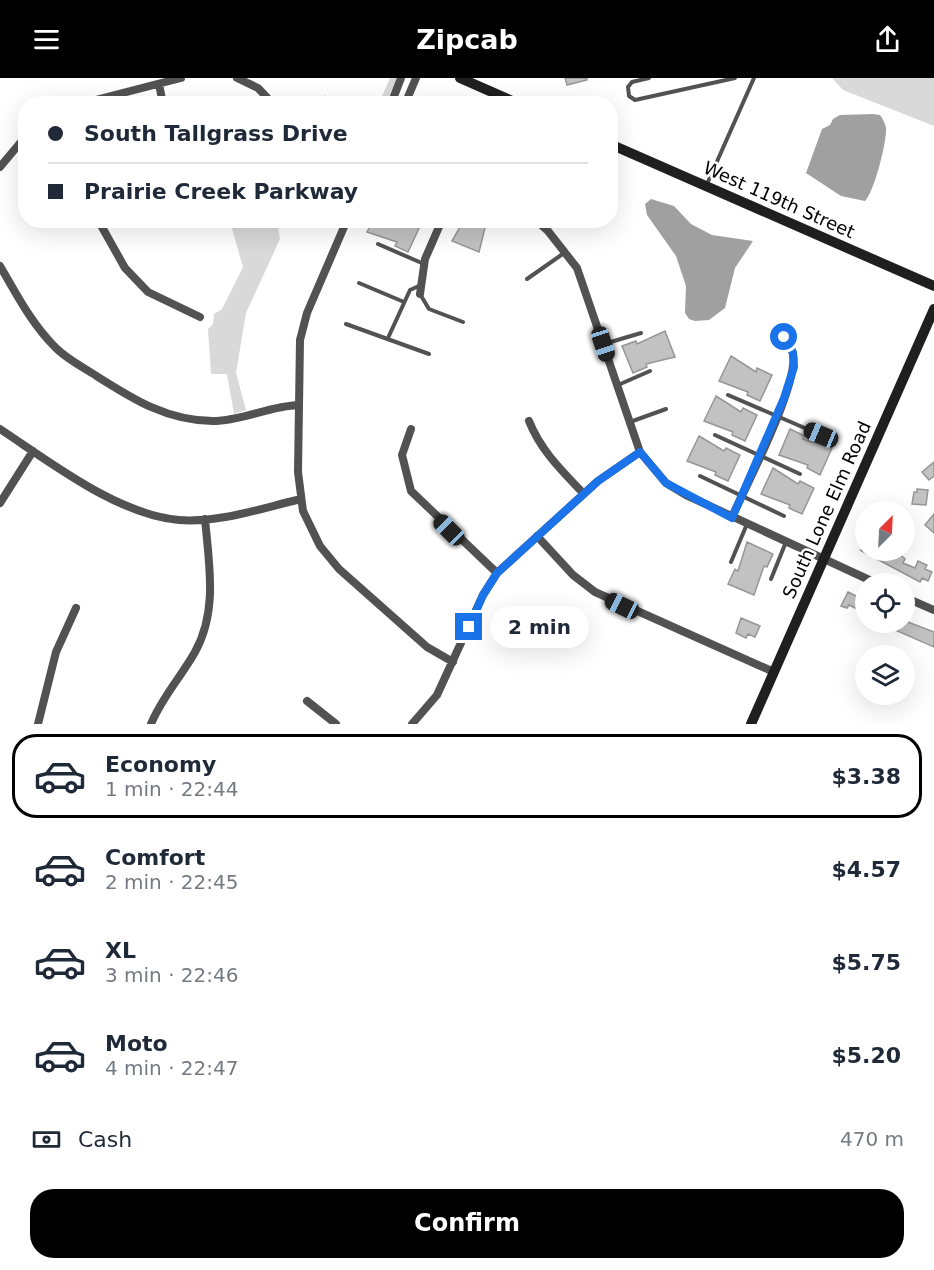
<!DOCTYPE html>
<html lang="en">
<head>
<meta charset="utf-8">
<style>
  body { margin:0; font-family:"DejaVu Sans",sans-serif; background:#f6f6f7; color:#1f2937; height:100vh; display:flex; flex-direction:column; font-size:22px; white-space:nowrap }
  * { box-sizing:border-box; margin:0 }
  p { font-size:20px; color:#747a83 }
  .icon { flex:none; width:33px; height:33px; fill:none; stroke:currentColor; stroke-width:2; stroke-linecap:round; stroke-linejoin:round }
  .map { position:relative; height:646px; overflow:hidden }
  .panel { display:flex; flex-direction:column; background:#fff; flex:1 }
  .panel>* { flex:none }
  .banner { position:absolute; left:18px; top:18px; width:600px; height:132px; border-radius:24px; box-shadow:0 6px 24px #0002; display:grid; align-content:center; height:132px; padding:0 30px; background:#fff }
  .needle { width:39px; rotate:24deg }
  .buttons { position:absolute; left:855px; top:423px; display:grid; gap:12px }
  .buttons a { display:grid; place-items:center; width:60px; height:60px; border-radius:50%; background:#fff; box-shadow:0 6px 24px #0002; font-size:30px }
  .end { position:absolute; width:27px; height:27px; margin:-14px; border:8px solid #1a73e8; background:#fff; box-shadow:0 0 0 3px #fff }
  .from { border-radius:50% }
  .bubble { position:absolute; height:42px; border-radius:21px; background:#fff; box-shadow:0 6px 24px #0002; font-size:20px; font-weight:800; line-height:42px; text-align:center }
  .car { position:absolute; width:18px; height:36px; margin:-18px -9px; border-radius:8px; box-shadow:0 0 4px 2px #0007; background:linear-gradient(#222 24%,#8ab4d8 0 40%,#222 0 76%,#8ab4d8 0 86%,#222 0) }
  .banner b { display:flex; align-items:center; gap:21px; height:57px; font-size:22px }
  .banner b+b { border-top:2px solid #e0e1e3 }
  .banner i { width:15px; height:15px; background:#1f2937 }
  ul { padding:10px 0 0; list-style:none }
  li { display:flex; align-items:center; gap:18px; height:84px; margin:0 12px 9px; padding:0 18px; border:3px solid transparent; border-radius:24px }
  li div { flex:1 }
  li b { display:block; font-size:22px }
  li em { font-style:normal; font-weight:800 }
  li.active { border-color:#000 }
  li>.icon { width:54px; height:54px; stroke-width:1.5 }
  .pay { display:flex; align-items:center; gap:15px; height:66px; padding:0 30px; font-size:22px }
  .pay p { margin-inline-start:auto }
  .action { display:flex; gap:12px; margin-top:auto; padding:12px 30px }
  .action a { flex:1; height:69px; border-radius:24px; background:#000; color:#fff; font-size:24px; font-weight:800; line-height:69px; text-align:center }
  header { display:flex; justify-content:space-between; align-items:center; height:78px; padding:0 30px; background:#000; color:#fff; font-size:27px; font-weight:800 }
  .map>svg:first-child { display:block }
  .green { fill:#d9d9d9 }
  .water { fill:#a0a0a0 }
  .building { fill:#c2c2c2; stroke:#969696; stroke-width:1.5 }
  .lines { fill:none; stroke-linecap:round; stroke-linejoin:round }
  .lane { stroke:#525252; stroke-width:4 }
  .street { stroke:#525252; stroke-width:8 }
  .secondary { stroke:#1f1f1f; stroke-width:10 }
  .route { stroke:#1a73e8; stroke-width:8 }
  .labels { text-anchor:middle; stroke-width:5; stroke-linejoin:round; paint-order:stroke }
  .street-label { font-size:18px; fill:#000; stroke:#fff }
</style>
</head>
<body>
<header><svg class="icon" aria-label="menu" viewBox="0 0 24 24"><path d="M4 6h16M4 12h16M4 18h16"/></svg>Zipcab<svg class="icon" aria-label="share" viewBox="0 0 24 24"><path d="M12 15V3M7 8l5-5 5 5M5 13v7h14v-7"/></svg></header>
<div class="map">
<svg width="934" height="646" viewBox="0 0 934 646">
  <rect width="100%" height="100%" fill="#fff"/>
  <path class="green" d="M 390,0 L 397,0 L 386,25 L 379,25 Z
    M 832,0 L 934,0 L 934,48 L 843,12 Z
    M 235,143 L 277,143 L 280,161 L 246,235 L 236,295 L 246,332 L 234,336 L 227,296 L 211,296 L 208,251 L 213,246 L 214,236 L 222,231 L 243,189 L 231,147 Z"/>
  <path class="water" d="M 873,36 L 880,37 C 883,41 885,45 886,50 C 887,64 874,114 865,123 L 841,118 L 806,95 L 822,51 L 830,47 L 833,41 L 840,37 Z
    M 651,121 L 674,128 L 691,146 L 712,157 L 753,163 L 735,190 L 725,230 L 709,242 L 695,243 L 689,241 L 685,235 L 686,208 L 676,178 L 647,137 L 645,126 Z"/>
  <path class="building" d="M 565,0 L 587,0 L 587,2 L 567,7 Z
    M 373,142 L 410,142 L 420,148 L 408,174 L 395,168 L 397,164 L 367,154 Z
    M 464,142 L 487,142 L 479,174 L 452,163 Z
    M 665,253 L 675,279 L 646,286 L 647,289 L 633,295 L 622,268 L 636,263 L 637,266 Z
    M 731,278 L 756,294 L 757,290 L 772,297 L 760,323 L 747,317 L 748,314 L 719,303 Z
    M 716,318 L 741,334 L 743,330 L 757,337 L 745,363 L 732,357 L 733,354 L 704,343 Z
    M 790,351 L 805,358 L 803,361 L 832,370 L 820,397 L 807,390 L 808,387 L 779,377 Z
    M 699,358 L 724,373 L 726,370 L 740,377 L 728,403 L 715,397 L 716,394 L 687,383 Z
    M 934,384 L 934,398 L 929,402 L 922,394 Z
    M 773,390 L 798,406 L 800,403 L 814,410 L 802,436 L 789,430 L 790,427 L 761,416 Z
    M 917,411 L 928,412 L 926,427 L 912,426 L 914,414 L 917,414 Z
    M 934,436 L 934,455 L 925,447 Z
    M 747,464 L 773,476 L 767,489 L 764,488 L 754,517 L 728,506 L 735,491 L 738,493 Z
    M 860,472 L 895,472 L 905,481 L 903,485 L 915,490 L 918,483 L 927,487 L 925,491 L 932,494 L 928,503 L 922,500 L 920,504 Z
    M 848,514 L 862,521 L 857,531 L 849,527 L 847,530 L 841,528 Z
    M 741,540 L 760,548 L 755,559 L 748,556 L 746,560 L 736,555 Z
    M 884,544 L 908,544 L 934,554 L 934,569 L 895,552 L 896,550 Z"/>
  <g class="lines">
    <path class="lane" d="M 649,0 L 632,4 L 628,9 L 629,18 L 635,22 L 735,0
      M 707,106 L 754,0
      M 378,166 L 424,186
      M 527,201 L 564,175
      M 359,205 L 404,224
      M 420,216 L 429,231 L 463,244
      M 346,246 L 429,276
      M 388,260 L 410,212 L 421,207
      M 604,266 L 641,255
      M 618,307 L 650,293
      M 728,317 L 821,357
      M 630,344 L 666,331
      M 715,357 L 800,396
      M 700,398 L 784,438
      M 731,484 L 747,446
      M 771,501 L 786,464"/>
    <path class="street" d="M 237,0 L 258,10 L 273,26
      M 159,6 L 163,26
      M 80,26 L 181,0
      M 319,26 L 325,22
      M 391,26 L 401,0
      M 405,26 L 416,0
      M 0,89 L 26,58
      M 98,142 L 125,190 L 148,214 L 200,239
      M 347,142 L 307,235 L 300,262 L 298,394 L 303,433 L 320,468 L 339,491 L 427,569 L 453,584
      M 536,142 L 548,153 L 577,190 L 640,374 L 666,405 L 686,417 L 878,506
      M 0,188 C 16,215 31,245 54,268 C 65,280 81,288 95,297 C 133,321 167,343 213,343 C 242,343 269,328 299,327
      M 420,216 L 425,181 L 442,142
      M 529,343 C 541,373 562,393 584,416
      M 0,351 C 50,384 118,437 179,442 C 220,445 262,430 301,421
      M 411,351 L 402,377 L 411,413 L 497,495
      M 0,425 L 33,373
      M 732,439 C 746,408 799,306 793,276 C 791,265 782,258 774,252
      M 537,458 L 573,497 L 595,514 L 774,594
      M 904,519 L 934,532
      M 307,623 L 336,646
      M 38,646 L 56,574 L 76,530
      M 151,646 C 162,619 181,599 195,574 C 218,533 209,486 205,441
      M 412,646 L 437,617 L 483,517 L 497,495 L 598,403 L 640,374"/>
    <path class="secondary" d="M 460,0 L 519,26
      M 610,66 L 934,208
      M 751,646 L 934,231"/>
  </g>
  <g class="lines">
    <path class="route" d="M 469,549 L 483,517 L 497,495 L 598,403 L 640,374 L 666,405 L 732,440 L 784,320 L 794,289 L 793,275 L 784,259"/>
  </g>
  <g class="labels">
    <g class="street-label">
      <text transform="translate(779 122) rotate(24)" y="6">West 119th Street</text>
      <text transform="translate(827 432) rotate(-66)" y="6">South Lone Elm Road</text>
    </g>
  </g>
</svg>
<div class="buttons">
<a><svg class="needle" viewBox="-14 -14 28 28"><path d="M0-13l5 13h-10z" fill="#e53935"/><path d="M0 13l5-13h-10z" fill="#747a83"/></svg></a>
<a><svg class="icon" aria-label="locate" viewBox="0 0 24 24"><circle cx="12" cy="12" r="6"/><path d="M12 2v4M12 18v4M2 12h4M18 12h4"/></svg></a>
<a><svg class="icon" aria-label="layers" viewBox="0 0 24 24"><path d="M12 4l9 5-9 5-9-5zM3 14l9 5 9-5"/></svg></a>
</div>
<i class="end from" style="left:784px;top:259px"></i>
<i class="end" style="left:469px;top:549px"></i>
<div class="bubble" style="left:490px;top:528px;width:99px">2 min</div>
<i class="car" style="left:603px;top:266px;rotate:162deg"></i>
<i class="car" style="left:821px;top:357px;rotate:293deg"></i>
<i class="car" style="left:449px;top:452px;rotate:315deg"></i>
<i class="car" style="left:622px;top:528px;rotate:296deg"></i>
<div class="banner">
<b><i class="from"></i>South Tallgrass Drive</b>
<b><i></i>Prairie Creek Parkway</b>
</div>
</div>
<section class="panel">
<ul>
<li class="active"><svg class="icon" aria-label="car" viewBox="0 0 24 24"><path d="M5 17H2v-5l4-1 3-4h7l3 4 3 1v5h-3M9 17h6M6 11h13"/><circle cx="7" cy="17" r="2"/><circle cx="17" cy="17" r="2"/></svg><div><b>Economy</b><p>1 min · 22:44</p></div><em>$3.38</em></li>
<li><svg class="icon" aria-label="car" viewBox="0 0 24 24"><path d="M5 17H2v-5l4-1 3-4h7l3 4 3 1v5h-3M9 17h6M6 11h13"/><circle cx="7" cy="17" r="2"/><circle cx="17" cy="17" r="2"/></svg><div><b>Comfort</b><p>2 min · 22:45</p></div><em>$4.57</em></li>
<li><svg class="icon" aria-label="car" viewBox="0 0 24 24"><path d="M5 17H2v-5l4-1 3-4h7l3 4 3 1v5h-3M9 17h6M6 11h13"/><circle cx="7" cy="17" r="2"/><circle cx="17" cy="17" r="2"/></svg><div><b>XL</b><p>3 min · 22:46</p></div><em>$5.75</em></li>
<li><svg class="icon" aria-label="car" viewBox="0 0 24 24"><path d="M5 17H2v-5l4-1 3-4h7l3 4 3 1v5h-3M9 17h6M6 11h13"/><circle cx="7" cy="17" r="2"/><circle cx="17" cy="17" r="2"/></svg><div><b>Moto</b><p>4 min · 22:47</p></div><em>$5.20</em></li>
</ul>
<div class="pay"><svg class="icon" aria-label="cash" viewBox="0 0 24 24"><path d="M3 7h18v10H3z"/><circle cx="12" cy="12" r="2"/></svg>Cash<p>470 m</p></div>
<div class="action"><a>Confirm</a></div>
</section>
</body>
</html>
